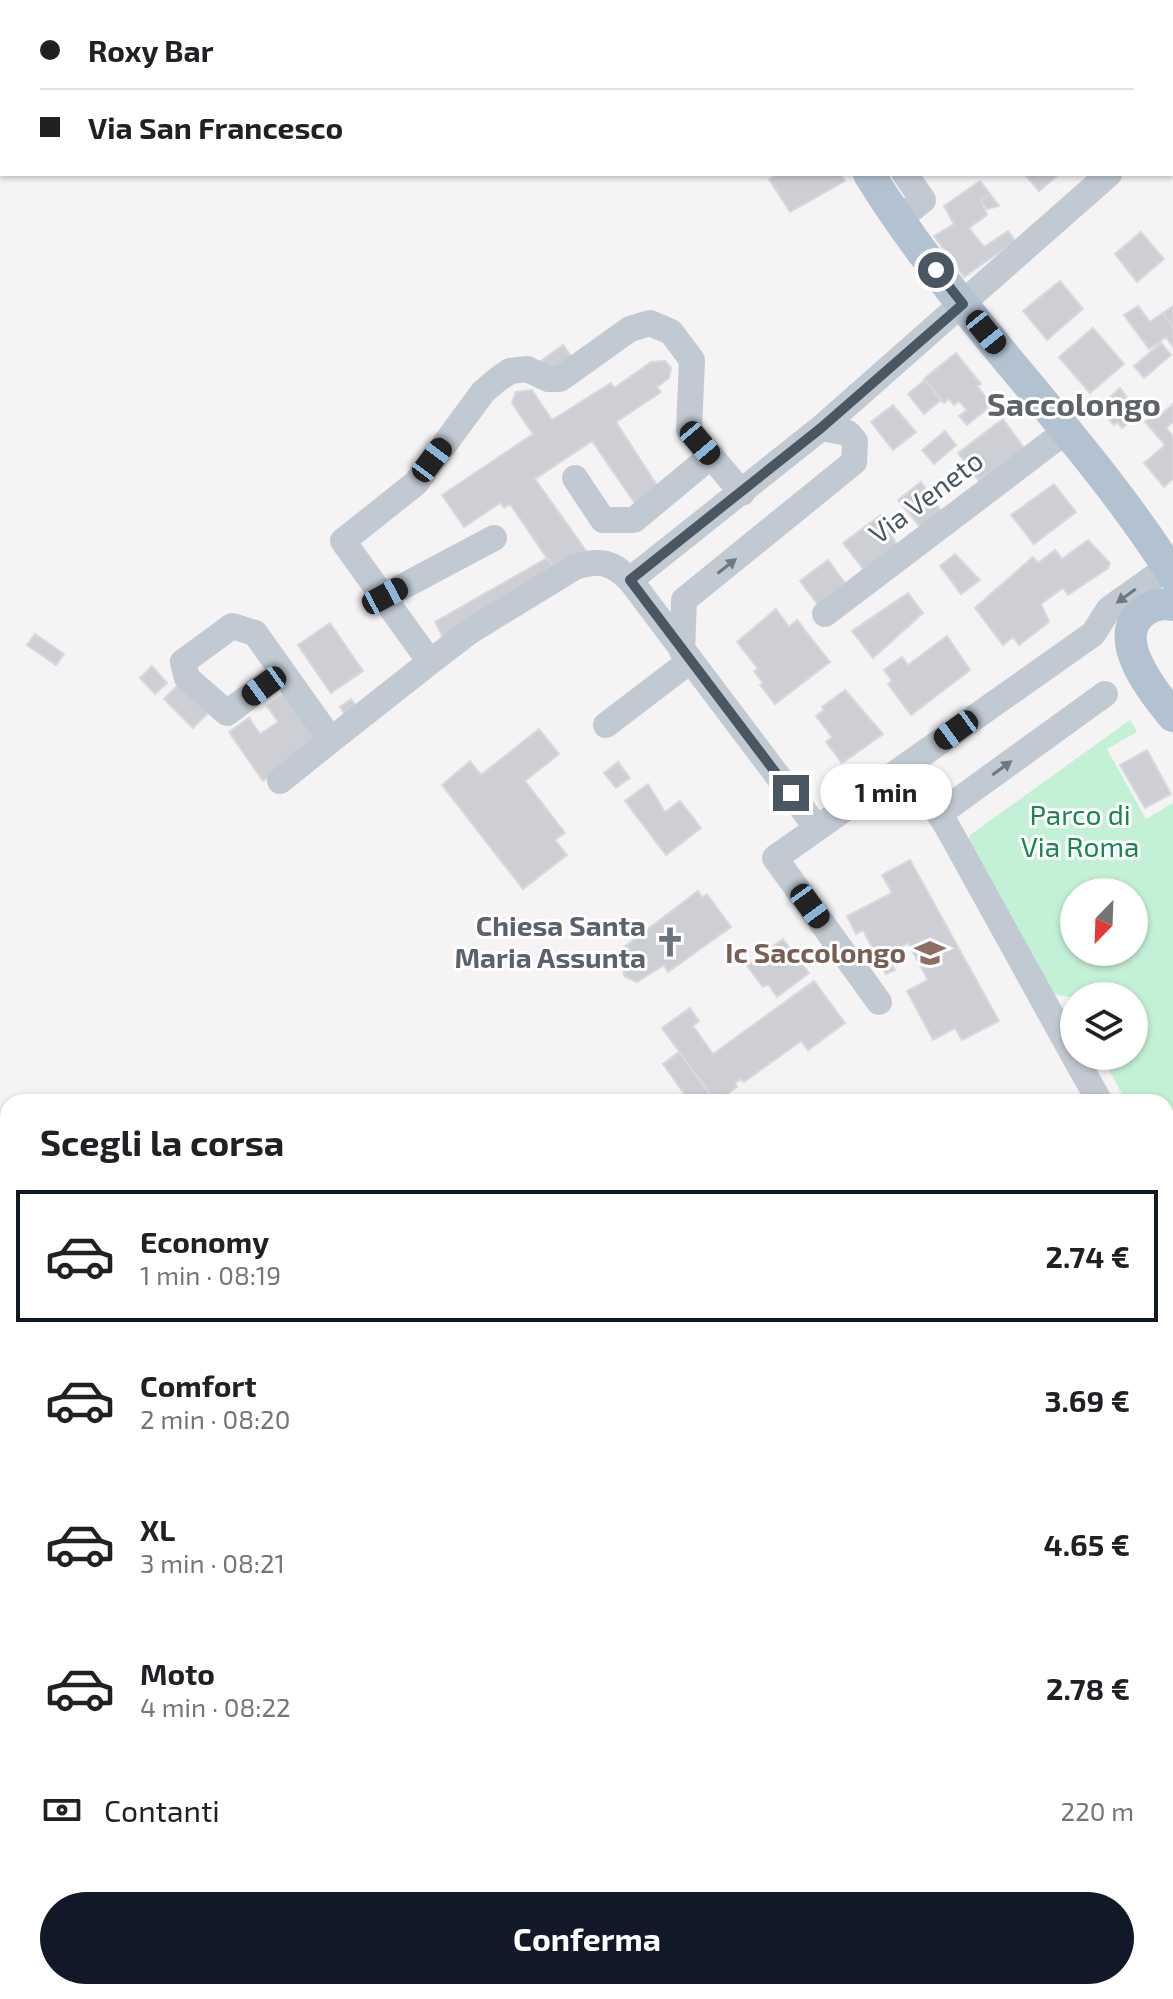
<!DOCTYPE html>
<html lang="it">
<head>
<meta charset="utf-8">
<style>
  body { margin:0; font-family:"Exo 2",sans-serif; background:#f2f2f2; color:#202124; height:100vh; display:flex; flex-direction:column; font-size:30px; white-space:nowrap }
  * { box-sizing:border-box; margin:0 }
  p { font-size:26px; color:#757577 }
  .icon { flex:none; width:44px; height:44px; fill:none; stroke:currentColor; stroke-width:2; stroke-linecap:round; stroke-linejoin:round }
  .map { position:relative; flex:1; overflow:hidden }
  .details { position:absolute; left:0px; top:1094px; width:1174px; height:906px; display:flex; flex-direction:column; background:#fff; border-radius:24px 24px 0 0; box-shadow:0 2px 6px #0004 }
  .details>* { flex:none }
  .guide { position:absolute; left:0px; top:0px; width:1174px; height:176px; box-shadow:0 2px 6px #0004; display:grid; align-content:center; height:176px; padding:0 40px; background:#fff }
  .needle { width:52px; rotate:203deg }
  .buttons { position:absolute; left:1060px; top:878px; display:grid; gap:16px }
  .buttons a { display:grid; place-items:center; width:88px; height:88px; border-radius:50%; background:#fff; box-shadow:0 2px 6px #0004; font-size:40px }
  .end { position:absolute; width:36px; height:36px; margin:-18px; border:10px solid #4a5661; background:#fff; box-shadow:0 0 0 4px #fff }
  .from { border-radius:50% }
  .bubble { position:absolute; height:56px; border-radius:28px; background:#fff; box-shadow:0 2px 6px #0004; font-size:26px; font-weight:700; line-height:56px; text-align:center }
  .car { position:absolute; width:24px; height:48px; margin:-24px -12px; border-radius:10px; box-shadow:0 0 6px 2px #0007; background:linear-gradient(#222 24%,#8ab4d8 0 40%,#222 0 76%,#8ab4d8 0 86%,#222 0) }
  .guide b { display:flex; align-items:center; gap:28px; height:76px; font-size:30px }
  .guide b+b { border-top:2px solid #e0e0e0 }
  .guide i { width:20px; height:20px; background:#202124 }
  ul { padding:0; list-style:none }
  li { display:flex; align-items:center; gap:24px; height:132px; margin:0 16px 12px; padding:0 24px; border:4px solid transparent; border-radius:0px }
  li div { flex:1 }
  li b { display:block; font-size:30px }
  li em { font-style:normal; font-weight:700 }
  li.on { border-color:#111827 }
  li>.icon { width:72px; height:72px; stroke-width:1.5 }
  h2 { padding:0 40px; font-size:36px; line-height:96px }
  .pay { display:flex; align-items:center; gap:20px; height:88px; padding:0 40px; font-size:30px }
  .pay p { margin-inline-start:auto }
  .button { display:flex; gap:16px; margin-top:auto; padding:16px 40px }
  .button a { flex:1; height:92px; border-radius:48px; background:#111827; color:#fff; font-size:32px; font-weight:700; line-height:92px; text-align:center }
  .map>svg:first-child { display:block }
  .green { fill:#c3f1d5; fill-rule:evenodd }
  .water { fill:#90daee }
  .building { fill:#cdcfd5; stroke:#d7d9de; stroke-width:2 }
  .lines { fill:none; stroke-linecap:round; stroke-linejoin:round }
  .minor { stroke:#c1cad2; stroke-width:26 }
  .major { stroke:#b3c2d1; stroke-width:32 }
  .oneway { fill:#6e7983 }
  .route { stroke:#4a5661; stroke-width:10 }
  .labels { text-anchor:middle; stroke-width:6; stroke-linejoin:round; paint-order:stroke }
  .street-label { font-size:28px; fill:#4a5661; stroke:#fff }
  .park-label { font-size:28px; fill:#17864f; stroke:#fff }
  .worship-label { font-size:28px; font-weight:bold; fill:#5b616d; stroke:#fff; text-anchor:end }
  .education-label { font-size:28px; font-weight:bold; fill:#785e54; stroke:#fff; text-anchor:end }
  .quarter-label { font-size:32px; font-weight:bold; fill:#5f6368; stroke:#fff }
</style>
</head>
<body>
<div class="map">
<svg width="1173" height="1999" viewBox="0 0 1173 1999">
  <rect width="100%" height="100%" fill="#f5f3f3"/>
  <path class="green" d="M 1130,720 L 1137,732 L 1107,749 L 1146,819 L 1173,803 L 1173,1186 L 1166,1173 L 1166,1102 L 1126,1102 L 1102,1056 L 1134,1056 L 1134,996 L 1074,996 L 1074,1003 L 1071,998 L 1052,993 L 968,842 L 970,835 ZM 1074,892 L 1134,892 L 1134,952 L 1074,952 Z
    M 1173,1352 L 1173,1572 L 1166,1574 L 1166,1355 Z"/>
  <path class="water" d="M 0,1488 L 8,1489 L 8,1678 L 0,1678 Z
    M 708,1992 L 855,1992 L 860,1999 L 714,1999 Z"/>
  <path class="building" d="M 789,0 L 851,0 L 848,2 Z
    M 778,174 L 840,174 L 845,181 L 790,212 L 769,179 Z
    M 1024,174 L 1059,174 L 1039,191 Z
    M 980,181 L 990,194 L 981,200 L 987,215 L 969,228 L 984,247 L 1008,231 L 1015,241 L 964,277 L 934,236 L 954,224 L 944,206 Z
    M 990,194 L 999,206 L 987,209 L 981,200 Z
    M 1141,232 L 1164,259 L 1137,282 L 1115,254 Z
    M 1060,281 L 1083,309 L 1047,340 L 1023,311 Z
    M 1138,306 L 1150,322 L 1163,313 L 1173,328 L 1173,347 L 1166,337 L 1149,349 L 1124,315 Z
    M 1173,306 L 1173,328 L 1163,313 Z
    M 1093,328 L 1124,364 L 1090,393 L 1059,357 Z
    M 1161,343 L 1171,355 L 1144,378 L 1134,366 Z
    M 563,345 L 574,360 L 550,376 L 541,361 Z
    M 956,353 L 981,384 L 977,386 L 992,405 L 967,425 L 959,416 L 967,410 L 959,401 L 954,405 L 949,399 L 944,403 L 924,379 Z
    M 665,361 L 671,368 L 669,378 L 657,387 L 661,392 L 616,422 L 660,490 L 636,505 L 592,441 L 535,479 L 592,559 L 559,576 L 510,504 L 504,508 L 500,503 L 464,527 L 442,495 L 533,434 L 512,403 L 516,392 L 532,390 L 552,420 L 611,383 L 614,388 L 651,362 Z
    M 925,380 L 941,400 L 924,414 L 908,394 Z
    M 1120,388 L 1139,414 L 1122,428 L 1117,422 L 1114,425 L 1099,407 Z
    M 1173,404 L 1173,422 L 1166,428 L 1173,436 L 1173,479 L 1164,487 L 1144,463 L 1165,445 L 1145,422 L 1154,415 L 1157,418 Z
    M 893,405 L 916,432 L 893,450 L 871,422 Z
    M 1003,419 L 1024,448 L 979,481 L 958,453 Z
    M 945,431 L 956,445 L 934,464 L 922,450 Z
    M 921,482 L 942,512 L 921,528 L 898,500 Z
    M 1054,484 L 1076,512 L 1034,544 L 1011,515 Z
    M 881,515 L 897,545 L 864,570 L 843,543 Z
    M 1088,540 L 1110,563 L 1108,568 L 1068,595 L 1063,588 L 1041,604 L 1049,622 L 1019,645 L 1013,637 L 1003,645 L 975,608 L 1033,557 L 1038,563 L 1055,550 L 1062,559 Z
    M 955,554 L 980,580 L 961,594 L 940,566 Z
    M 547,558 L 559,576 L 445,641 L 435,622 Z
    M 828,560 L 845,583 L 819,606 L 800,581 Z
    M 908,593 L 923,613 L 873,658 L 852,631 Z
    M 776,609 L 789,627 L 797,620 L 830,662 L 775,704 L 760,685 L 763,683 L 754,671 L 758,669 L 737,642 Z
    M 330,623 L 363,671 L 331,693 L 298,645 Z
    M 35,634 L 64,654 L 56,665 L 27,645 Z
    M 947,636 L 970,670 L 911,715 L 888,684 L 892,681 L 884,670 L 902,657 L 908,665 Z
    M 152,666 L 167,683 L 155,694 L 140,678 Z
    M 180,683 L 208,713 L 193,728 L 164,699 Z
    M 845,690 L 883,734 L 842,763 L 826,742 L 832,737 L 816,716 L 824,710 L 822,707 Z
    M 287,692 L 321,740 L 263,781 L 229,732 L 249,718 L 260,734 L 278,722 L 267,706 Z
    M 351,699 L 359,710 L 348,719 L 340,707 Z
    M 539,729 L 559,754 L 525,781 L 565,833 L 555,840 L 567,855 L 523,889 L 442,785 L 470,761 L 481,775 Z
    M 1147,750 L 1171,794 L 1145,808 L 1120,765 Z
    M 618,762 L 630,778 L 616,788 L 604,773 Z
    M 648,784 L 665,812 L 680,801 L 701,828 L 666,855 L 625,801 Z
    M 910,860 L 999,1021 L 962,1040 L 955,1028 L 933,1040 L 907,991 L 928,980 L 908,943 L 887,955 L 895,970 L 886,974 L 863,930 L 856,934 L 847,916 L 892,893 L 882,875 Z
    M 698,891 L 702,897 L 707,894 L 731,927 L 668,972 L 664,965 L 637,982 L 625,977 L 623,970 L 628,963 L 619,951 Z
    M 783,939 L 809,973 L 777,997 L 768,984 L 763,987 L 747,966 Z
    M 814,981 L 845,1023 L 808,1050 L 801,1041 L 744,1082 L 741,1079 L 735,1083 L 737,1087 L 716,1102 L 662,1028 L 690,1008 L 699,1021 L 693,1026 L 713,1054 Z
    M 679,1052 L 715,1102 L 690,1102 L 663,1064 Z"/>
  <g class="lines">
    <path class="minor" d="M 1061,0 L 1062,2
      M 1172,133 L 1173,132
      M 899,219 L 923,200 L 905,174
      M 711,456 L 742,493
      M 575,478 L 603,520 L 634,520 L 711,456 L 689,430 L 692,360 L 671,332 L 650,323 L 630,329 L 560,379 L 548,379 L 527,369 L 510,371 L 497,380 L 483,392 L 416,483 L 343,541 L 430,662 L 469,632 L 575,567 C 600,559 612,562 630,580 L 817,828
      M 630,580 L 821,428 L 1109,174
      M 385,596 L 494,538
      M 825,614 L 1066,431
      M 682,651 L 684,600 L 854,462 L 855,441 L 848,433 L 821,428
      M 282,672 L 227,713 L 187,678 L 183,662 L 232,626 L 255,633 L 331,740 L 430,662
      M 606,725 L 690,661
      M 908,765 L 948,828 L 1074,1056
      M 280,781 L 331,740
      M 939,814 L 1105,694
      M 879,1002 L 775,858 L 1093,634 L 1109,609 L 1168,567
      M 1074,1056 L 1100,1102
      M 1166,1222 L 1173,1235
      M 1166,1342 L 1173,1338"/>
    <path class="major" d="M 762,0 L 763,2
      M 869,174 C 957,317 1083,433 1173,575
      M 1173,605 C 1162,603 1152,605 1143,612 C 1109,637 1153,692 1173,716"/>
  </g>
  <defs><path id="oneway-solid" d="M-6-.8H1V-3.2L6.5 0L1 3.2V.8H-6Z" transform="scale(2)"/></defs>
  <g class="oneway">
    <use href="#oneway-solid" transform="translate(727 566) rotate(-38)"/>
    <use href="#oneway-solid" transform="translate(1126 596) rotate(144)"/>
    <use href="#oneway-solid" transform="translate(1002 768) rotate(-36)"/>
  </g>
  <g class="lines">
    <path class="route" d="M 791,793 L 630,580 L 821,428 L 963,304 L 936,270"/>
  </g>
  <defs>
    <g id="church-bare" transform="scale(2.4)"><path d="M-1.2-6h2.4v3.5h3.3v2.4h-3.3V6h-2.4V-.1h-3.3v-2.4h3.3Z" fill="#6b7280" stroke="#fff" stroke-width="2.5" paint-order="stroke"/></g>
    <g id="school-bare" transform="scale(2.4)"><path d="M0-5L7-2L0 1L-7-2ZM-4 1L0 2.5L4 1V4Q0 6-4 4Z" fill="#8d6e63" stroke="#fff" stroke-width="2.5" paint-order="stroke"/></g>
  </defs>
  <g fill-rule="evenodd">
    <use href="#church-bare" x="670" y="942"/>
    <use href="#school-bare" x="930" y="953"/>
  </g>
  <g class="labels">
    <g class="street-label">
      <text transform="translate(926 497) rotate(-37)" y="10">Via Veneto</text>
    </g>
    <g class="park-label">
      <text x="1080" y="825">Parco di<tspan x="1080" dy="32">Via Roma</tspan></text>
    </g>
    <g class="worship-label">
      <text x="646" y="936">Chiesa Santa<tspan x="646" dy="32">Maria Assunta</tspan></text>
    </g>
    <g class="education-label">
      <text x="906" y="963">Ic Saccolongo</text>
    </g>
    <g class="quarter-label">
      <text x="1074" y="416">Saccolongo</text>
    </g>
  </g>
</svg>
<div class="buttons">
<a><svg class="needle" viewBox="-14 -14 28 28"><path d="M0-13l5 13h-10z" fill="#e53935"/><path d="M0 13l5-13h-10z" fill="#757577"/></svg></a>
<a><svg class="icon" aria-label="layers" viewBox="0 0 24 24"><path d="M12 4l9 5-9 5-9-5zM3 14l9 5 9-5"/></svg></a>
</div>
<i class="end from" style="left:936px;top:270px"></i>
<i class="end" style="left:791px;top:793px"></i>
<div class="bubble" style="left:820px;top:764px;width:132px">1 min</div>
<i class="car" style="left:986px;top:332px;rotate:141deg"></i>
<i class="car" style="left:700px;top:443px;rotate:140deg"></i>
<i class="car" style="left:432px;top:460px;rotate:37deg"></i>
<i class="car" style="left:385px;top:596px;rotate:62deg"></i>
<i class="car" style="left:264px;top:686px;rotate:234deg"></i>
<i class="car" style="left:956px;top:730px;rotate:234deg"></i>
<i class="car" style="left:810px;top:906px;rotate:144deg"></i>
<div class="guide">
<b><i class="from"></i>Roxy Bar</b>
<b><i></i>Via San Francesco</b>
</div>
<section class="details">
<h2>Scegli la corsa</h2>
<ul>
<li class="on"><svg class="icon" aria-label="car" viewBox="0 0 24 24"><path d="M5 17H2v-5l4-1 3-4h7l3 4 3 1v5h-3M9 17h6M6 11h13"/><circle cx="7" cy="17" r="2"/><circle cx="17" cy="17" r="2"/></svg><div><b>Economy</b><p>1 min · 08:19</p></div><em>2.74 €</em></li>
<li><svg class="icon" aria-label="car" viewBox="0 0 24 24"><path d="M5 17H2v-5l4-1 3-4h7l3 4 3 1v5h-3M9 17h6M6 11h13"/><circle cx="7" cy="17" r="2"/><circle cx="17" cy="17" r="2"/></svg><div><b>Comfort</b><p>2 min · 08:20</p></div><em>3.69 €</em></li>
<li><svg class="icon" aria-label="car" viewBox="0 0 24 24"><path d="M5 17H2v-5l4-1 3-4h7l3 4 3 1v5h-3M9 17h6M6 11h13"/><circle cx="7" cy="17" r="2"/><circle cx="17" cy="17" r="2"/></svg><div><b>XL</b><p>3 min · 08:21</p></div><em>4.65 €</em></li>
<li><svg class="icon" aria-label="car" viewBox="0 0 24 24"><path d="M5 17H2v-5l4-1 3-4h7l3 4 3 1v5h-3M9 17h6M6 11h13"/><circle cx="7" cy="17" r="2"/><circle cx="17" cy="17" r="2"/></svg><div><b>Moto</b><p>4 min · 08:22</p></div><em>2.78 €</em></li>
</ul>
<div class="pay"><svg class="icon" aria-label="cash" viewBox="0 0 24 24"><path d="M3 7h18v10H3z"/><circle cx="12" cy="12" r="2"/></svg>Contanti<p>220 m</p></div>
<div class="button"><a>Conferma</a></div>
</section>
</div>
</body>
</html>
